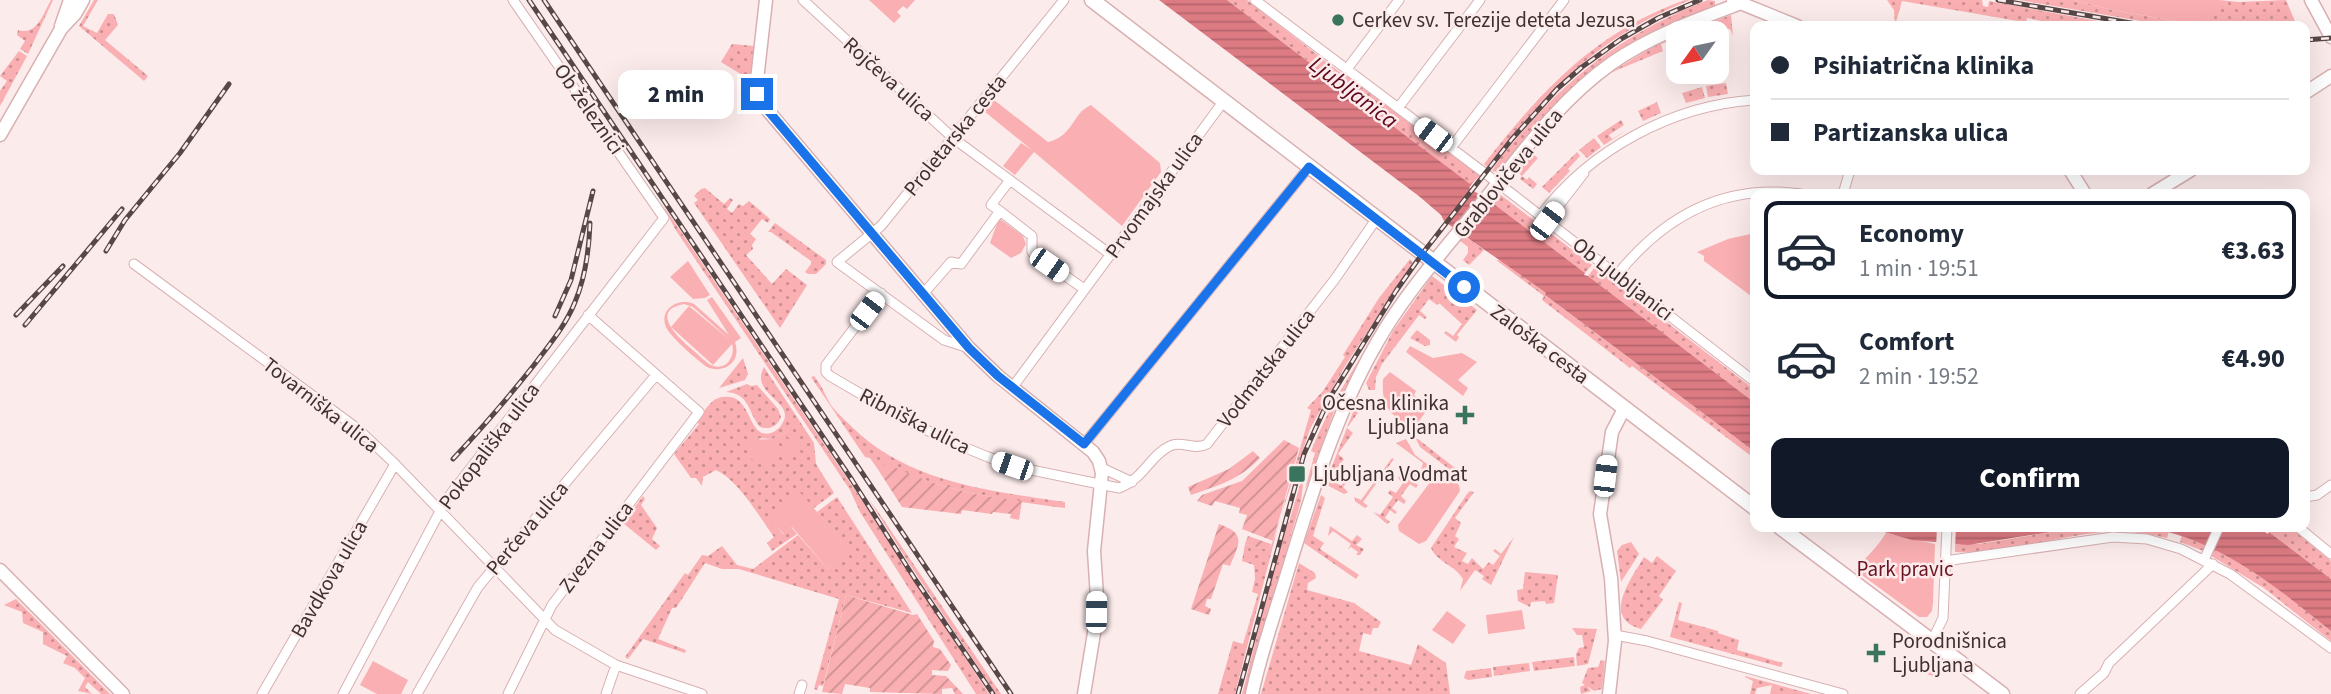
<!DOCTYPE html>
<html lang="en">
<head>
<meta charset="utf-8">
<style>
  body { margin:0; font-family:"Source Sans 3",sans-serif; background:#f2f2f3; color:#1f2937; height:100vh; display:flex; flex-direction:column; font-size:26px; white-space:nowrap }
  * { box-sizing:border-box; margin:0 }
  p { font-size:23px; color:#747a83 }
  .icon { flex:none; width:38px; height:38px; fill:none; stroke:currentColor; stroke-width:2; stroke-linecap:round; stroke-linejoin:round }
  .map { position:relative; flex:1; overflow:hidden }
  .details { position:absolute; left:1750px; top:189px; width:560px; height:343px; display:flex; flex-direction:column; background:#fff; border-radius:14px; box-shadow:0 7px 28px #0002 }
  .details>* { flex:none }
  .guide { position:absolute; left:1750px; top:21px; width:560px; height:154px; border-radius:14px; box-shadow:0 7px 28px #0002; display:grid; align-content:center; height:154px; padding:0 21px; background:#fff }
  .needle { width:46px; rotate:237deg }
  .buttons { position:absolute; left:1666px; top:21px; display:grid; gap:14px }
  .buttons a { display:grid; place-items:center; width:63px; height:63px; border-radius:14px; background:#fff; box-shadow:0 7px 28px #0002; font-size:35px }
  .end { position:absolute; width:32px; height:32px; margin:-16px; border:9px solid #1a73e8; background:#fff; box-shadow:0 0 0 4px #fff }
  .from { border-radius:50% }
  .bubble { position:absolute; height:49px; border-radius:14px; background:#fff; box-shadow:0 7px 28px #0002; font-size:23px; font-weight:800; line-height:49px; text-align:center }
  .car { position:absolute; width:21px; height:42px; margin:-21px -10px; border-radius:9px; box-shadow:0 0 5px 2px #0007; background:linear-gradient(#fff 24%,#345 0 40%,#fff 0 76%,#345 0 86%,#fff 0) }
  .guide b { display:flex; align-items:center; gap:24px; height:66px; font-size:26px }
  .guide b+b { border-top:2px solid #e0e1e3 }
  .guide i { width:18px; height:18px; background:#1f2937 }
  ul { padding:12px 0 0; list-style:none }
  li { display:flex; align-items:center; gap:21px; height:98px; margin:0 14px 10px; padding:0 7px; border:4px solid transparent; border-radius:14px }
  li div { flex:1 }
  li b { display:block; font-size:26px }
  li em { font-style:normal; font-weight:800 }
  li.selected { border-color:#111827 }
  li>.icon { width:63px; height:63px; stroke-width:1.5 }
  .action { display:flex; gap:14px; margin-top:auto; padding:14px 21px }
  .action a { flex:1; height:80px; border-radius:14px; background:#111827; color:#fff; font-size:28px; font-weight:800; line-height:80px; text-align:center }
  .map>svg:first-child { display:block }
  .grass { fill:url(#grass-dots); fill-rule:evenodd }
  .park { fill:#faafb2; fill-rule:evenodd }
  .garden { fill:url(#garden-furrows) }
  .water { fill:url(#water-rules) }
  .pier { fill:#fcebeb }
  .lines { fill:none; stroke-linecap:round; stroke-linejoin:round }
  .street-casing { stroke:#d8b0b2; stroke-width:11 }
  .secondary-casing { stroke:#d8b0b2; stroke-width:15 }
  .primary-casing { stroke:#d8b0b2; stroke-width:17 }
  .street { stroke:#fff; stroke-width:9 }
  .secondary { stroke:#fff; stroke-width:12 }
  .primary { stroke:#fff; stroke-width:14 }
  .rail-casing { stroke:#574747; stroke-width:5 }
  .rail { stroke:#fcebeb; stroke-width:2.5; stroke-dasharray:8; stroke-linecap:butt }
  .route { stroke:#1a73e8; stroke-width:9 }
  .poi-dot { fill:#3a745d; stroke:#fcebeb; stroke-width:2.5 }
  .labels { text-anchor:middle; stroke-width:5; stroke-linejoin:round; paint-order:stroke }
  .poi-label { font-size:21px; fill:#403131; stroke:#fcebeb; text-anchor:start }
  .street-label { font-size:21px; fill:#403131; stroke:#fcebeb }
  .park-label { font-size:21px; fill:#6b1424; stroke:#fcebeb }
  .water-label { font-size:23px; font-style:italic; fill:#61061c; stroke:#fcebeb }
</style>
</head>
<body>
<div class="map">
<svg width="2331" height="694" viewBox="0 0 2331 694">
  <defs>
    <pattern id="grass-dots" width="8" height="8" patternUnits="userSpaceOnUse" patternTransform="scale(1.75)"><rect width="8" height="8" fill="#faafb2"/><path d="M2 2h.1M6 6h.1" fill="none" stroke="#cc8f91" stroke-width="1.8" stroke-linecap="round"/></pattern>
    <pattern id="garden-furrows" width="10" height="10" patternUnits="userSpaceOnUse" patternTransform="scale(1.75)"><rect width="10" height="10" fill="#faafb2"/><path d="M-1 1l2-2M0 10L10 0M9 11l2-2" fill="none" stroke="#cc8f91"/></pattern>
    <pattern id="water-rules" width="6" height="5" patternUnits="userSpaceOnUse" patternTransform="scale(1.75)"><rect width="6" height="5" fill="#dd7b83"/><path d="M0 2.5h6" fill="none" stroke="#b5656c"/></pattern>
  </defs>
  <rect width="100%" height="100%" fill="#fcebeb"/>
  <path class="grass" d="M 51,0 L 53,0 L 28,54 L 20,49 L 25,41 L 17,35 L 18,30 C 37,36 43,14 51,0 Z
    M 94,0 L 98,0 L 83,26 L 97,33 L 108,14 L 114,14 L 118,25 L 105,40 L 148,76 L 144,81 L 79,26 Z
    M 1227,0 L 1247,0 L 1342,74 L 1335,82 Z
    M 1685,0 L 1690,0 C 1596,38 1549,89 1487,167 L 1484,164 C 1541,91 1595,32 1685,0 Z
    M 1708,0 L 1715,1 L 1715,7 L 1648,35 L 1502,168 L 1497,172 L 1492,171 C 1501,156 1513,142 1525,129 C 1577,68 1634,29 1708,0 Z
    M 1887,0 L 1982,0 L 1983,6 L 1988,7 L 1989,1 L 2125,26 L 2055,26 L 2055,24 L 2027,18 L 2026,23 L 2024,22 L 1902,1 L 1895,26 L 1894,10 Z
    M 2019,0 L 2074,0 L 2112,10 L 2199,25 L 2223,4 L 2219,0 L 2239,2 L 2286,0 L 2297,26 L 2170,26 Z
    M 1731,15 L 1733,36 L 1730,29 L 1682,33 Z
    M 1678,35 L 1678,38 L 1661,44 L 1663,51 L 1610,73 L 1649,49 Z
    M 732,44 L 754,46 L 752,72 L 747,78 L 721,62 Z
    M 19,51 L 27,56 L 0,106 L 0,91 L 7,81 L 0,76 Z
    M 1344,75 L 1346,75 L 1480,176 L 1470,185 L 1338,85 Z
    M 1726,83 L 1728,94 L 1708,97 L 1706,86 Z
    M 1702,87 L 1705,98 L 1686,103 L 1682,93 Z
    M 1657,102 L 1661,113 L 1643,121 L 1638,111 Z
    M 1621,120 L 1624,125 L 1609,135 L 1612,139 L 1627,130 L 1604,145 L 1597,136 Z
    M 1594,138 L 1601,147 L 1587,158 L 1579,150 Z
    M 1577,152 L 1580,156 L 1568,169 L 1570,171 L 1549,193 L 1542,187 Z
    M 1531,153 L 1538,158 L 1522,176 L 1527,180 L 1529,177 L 1537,184 L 1533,189 L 1520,179 L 1522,176 L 1516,171 Z
    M 705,188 L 724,204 L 730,198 L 733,200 L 727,209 L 732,213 L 739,204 L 743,206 L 749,201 L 770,219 L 768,223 L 762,219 L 750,234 L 756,239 L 752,245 L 753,249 L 746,255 L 772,284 L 786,269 L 807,285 L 780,328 L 694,203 L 698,200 L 694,196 L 701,189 Z
    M 1497,192 L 1592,265 L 1585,273 L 1490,201 Z
    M 663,205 L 869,511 L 989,694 L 976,694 L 860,512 L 850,490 L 675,229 Z
    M 775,223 L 826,260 L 826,264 L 816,274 L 808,274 L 805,272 L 811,264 L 811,261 L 771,232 L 768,232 Z
    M 1463,235 L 1484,250 L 1469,265 L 1463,260 L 1468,253 L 1468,247 L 1459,240 Z
    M 1410,259 L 1413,263 L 1345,366 L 1310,429 L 1281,515 L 1235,694 L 1218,694 L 1233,641 L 1243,644 L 1258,594 L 1252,592 L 1255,579 L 1254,565 L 1242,561 L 1245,544 L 1269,550 L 1275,536 L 1311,410 L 1307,408 L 1323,391 L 1345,357 L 1343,355 L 1379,298 Z
    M 1496,260 L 1504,261 L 1547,294 L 1546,296 L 1755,452 L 1755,459 L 1632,366 L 1630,368 L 1542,300 L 1544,296 Z
    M 1595,267 L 1755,390 L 1755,403 L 1588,276 Z
    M 1432,276 L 1477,310 L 1457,335 L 1459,337 L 1456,342 L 1444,333 L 1446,331 L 1453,336 L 1462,324 L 1439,303 L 1437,305 L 1429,299 L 1420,311 L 1427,317 L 1425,319 L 1419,315 L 1382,364 L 1376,377 L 1375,390 L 1369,390 L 1366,383 L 1393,331 Z
    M 1378,330 L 1343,395 L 1340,395 L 1308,483 L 1305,489 L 1315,453 L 1311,451 C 1328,408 1353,369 1378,330 Z
    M 1417,330 L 1430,340 L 1430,345 L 1425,346 L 1410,338 Z
    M 743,358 L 748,374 L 745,380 L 719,388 Z
    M 764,367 L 814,443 L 816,464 L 834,493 L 814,508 L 768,516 L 783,534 L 791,527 L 797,534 L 772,551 L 767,543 L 774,537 C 759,516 737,479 716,470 L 703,477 L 702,486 L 696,478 L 691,478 L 674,454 L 699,424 L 696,421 C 702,414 707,406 714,400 C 719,397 724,396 730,397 C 752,400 749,440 771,433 C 776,431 781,427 783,422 C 795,402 749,394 764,367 ZM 789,431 L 777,440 L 771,462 L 759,438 L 772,439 Z
    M 814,376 C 820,383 823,390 827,398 C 831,408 844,419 852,427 C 909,483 990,491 1065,502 L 1065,508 C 999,499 947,493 886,464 L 879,471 L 870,458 L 865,457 L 811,377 Z
    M 747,384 L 751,386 L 757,385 L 778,409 L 781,417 C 777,427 769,430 760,427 C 748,413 750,393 726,392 Z
    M 1355,407 L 1360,410 L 1347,428 L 1353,433 L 1338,454 L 1344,459 L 1330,478 L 1341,486 L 1353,470 L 1355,471 L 1343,487 L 1348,492 L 1344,494 L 1325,484 Z
    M 1406,439 L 1415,455 L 1430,466 L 1428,474 L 1421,470 L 1423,463 L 1396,443 Z
    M 1416,439 L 1418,439 L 1455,468 L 1449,469 L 1420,447 Z
    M 1392,458 L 1394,459 L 1363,502 L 1368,506 L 1365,508 L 1356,502 L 1354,497 L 1361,500 Z
    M 1305,468 L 1301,501 L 1288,545 L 1290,548 L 1248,694 L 1242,694 L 1286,522 L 1289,522 Z
    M 1412,472 L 1416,475 L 1412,481 L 1418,485 L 1416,488 L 1410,484 L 1401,496 L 1406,501 L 1404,504 L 1398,500 L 1392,508 L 1397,512 L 1395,514 L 1390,510 L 1385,518 L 1390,522 L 1387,524 L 1373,512 L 1380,515 L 1393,497 L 1388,493 L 1390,490 L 1396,493 L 1403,483 L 1398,478 L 1400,475 L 1406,480 Z
    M 1470,491 L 1474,492 L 1455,518 L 1461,523 L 1455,536 L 1459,539 L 1454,547 L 1467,553 L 1462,561 L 1468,564 L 1472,558 L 1483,569 L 1489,562 L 1493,565 L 1500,556 L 1493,551 L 1495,549 L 1501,554 L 1514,537 L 1491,585 L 1482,579 L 1484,576 L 1475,570 L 1460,591 L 1463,579 C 1456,566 1437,562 1431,548 L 1467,494 Z
    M 1321,495 L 1325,498 L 1313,536 L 1324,543 L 1320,549 L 1359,575 L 1356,579 L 1304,543 Z
    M 643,496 L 645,499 L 641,505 L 657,528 L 652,539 L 660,546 L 656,550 L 623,523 Z
    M 837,497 L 912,613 L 846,595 L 823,686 L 819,685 L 817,690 L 814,689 L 839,599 L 739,569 L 722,569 L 705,563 L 676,608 L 672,608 L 658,639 L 686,650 L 685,653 L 643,639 L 628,659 L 625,657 L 685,573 L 688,575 L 702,555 L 708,556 L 722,546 L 737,565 L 753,569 L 798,535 L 828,569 L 849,550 L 817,512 Z
    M 868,498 L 881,516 L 1001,694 L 996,694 L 908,562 Z
    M 1330,526 L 1352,541 L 1357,535 L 1362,539 L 1356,545 L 1364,549 L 1360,555 L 1356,555 L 1358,552 L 1351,547 L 1348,549 L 1351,544 L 1333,531 L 1328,536 Z
    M 2082,527 L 2145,527 L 2169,531 L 2167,538 C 2145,533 2124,530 2102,532 C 2053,537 2004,555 1955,552 L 1955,544 L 1979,544 Z
    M 2274,527 L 2290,527 L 2331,561 L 2331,579 L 2269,532 Z
    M 2182,535 L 2209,546 L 2206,552 L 2180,542 Z
    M 1631,542 L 1639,554 L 1621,582 L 1617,551 L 1622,545 Z
    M 2212,547 C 2256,569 2293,600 2331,631 L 2331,641 L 2264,588 L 2208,554 Z
    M 1657,556 L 1676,571 L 1659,596 L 1663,600 L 1641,629 C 1601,618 1631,579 1644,557 L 1652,563 Z
    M 1299,563 L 1315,573 L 1316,578 L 1308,583 L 1307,590 L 1354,603 L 1381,622 L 1378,628 L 1373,628 L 1371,635 L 1363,633 L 1359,651 L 1411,665 L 1418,644 L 1446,663 L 1450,694 L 1261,694 Z
    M 1525,572 L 1558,575 L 1554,603 L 1546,604 L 1545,601 L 1531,602 L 1530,607 L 1518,601 L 1517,590 L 1523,589 Z
    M 16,599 L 110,694 L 101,694 L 88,682 L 85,687 L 92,694 L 78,691 L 85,678 L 75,668 L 63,663 L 67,656 L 43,644 L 43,632 L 23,623 L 22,612 L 4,605 Z
    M 1679,602 L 1682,603 L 1678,620 L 1718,631 L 1718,633 L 1739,640 L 1737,650 L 1783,663 L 1781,667 L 1670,637 Z
    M 1572,628 L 1597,629 L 1588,664 L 1577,666 L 1576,654 L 1579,648 L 1584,647 L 1582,635 L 1577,635 Z
    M 1574,657 L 1575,666 L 1534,671 L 1532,662 Z
    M 1601,660 L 1605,661 L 1602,689 L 1594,691 L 1587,686 L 1591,691 L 1581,694 L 1580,687 L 1585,685 L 1582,683 L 1588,668 L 1598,667 Z
    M 1907,660 L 1938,670 L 1937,677 L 1905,668 Z
    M 1529,663 L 1530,671 L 1494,676 L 1493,667 Z
    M 1491,668 L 1492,677 L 1468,680 L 1464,678 L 1466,671 Z
    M 1745,677 L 1745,676 L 1811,694 L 1770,694 L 1772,685 L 1757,688 L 1755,694 L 1750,694 L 1753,681 Z"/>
  <path class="park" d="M 869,0 L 915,0 L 907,9 L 903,6 L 897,12 L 901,16 L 894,23 Z
    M 2074,0 L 2219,0 L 2224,4 L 2199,25 L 2112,10 Z
    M 994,100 L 1048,142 C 1074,136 1072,113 1091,105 L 1160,163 L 1161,172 L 1122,226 L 1034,152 L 1015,175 L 1003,166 L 1021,143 L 1032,150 L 984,111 Z
    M 999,218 L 1023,236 L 1026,244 L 1021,253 L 1011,258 L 990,243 Z
    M 1755,233 L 1755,299 L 1704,261 L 1704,256 L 1697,252 L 1728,239 Z
    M 688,261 L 710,295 L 705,298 L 693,299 L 670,277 Z
    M 712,297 L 741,338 L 735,342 C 738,351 737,361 728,366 C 722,370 713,370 707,367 C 698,361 672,338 667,329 C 657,310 678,297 694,304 L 729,335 L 707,300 ZM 684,304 L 693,307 L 731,341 L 689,306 L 671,327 L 713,365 L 732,344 C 736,357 725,372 711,365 C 705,362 699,355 694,351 C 681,340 647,311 684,304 Z
    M 1410,346 L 1433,358 L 1462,353 L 1477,362 L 1458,380 L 1468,388 L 1463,396 L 1406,352 Z
    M 1390,372 L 1416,391 L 1414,395 L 1429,407 L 1412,431 C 1392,412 1381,411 1383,379 Z
    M 789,431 L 792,436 L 788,438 L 786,435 L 777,440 L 778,455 L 771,462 L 761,464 L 750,458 L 747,448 L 750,440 L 772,439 Z
    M 797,442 L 801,454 L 787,458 L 783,446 Z
    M 1437,473 L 1442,473 L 1459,485 L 1460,491 L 1426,541 L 1419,544 L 1399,531 L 1398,525 Z
    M 798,490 L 850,550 L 828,569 L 792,527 L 784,534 L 767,517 Z
    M 1886,533 L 1935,544 L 1933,603 L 1932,611 L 1927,617 L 1919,617 L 1855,570 C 1866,557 1877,548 1886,533 Z
    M 1522,610 L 1525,629 L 1488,634 L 1486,615 Z
    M 1447,611 L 1466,625 L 1453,644 L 1432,630 Z
    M 373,661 L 408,680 L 401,694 L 377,694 L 360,685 Z"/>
  <path class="garden" d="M 1284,440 L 1299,448 L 1273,541 L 1242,529 L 1247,515 L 1239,513 L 1240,508 L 1215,501 L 1212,506 L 1197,501 L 1202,495 L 1242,481 Z
    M 1253,451 L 1260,458 C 1239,480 1219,485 1191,495 L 1188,487 L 1229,469 Z
    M 886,463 C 930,485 973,496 1022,501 L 1019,520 L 1010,518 L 1011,514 L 993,512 L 992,514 L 962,510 L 961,514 L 902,507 L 879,471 Z
    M 1219,524 C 1247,534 1239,543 1230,566 L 1223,564 L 1211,599 L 1207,599 L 1205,606 L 1211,609 L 1209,615 L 1191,609 Z
    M 1248,536 L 1271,544 L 1269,550 L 1245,544 Z
    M 846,595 L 913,615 L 917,614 L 934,641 L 933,647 L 940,649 L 951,665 L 948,671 L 932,670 L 932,675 L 946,676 L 963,694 L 955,694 L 952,688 L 942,689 L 942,694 L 870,692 L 870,688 L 845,684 L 842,694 L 822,692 Z"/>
  <path class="water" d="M 1159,0 L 1227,0 L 1335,82 L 1333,85 L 1336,87 L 1338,85 L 1470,184 L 1474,181 L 1469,188 L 1490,201 L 1585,273 L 1584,275 L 1588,276 L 1755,403 L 1755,452 L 1545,295 L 1546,293 C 1512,268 1478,246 1444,221 L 1441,215 L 1420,197 Z
    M 1867,527 L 2082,527 L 1968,545 L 1912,540 Z
    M 2145,527 L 2265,527 L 2263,531 L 2268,534 L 2269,532 L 2331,579 L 2331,631 C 2274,585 2219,539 2145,527 Z"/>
  <path class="pier" d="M 1937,527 L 1956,527 L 1955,548 L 1936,547 Z"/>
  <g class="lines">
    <g class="street-casing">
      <path id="street" d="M 803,0 L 953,138 L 1110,254
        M 1255,0 L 1511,193 L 1755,382
        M 1347,69 L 1399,0
        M 1398,108 L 1480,0
        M 1451,148 L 1564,0
        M 1843,194 L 1850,170
        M 1000,211 L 1032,236 L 1032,252 L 1084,289
        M 1540,216 C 1590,150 1672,105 1755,100
        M 1547,221 L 1584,173
        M 134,264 L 358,429 L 395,464 L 555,630 L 616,665 L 702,694
        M 1617,275 C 1664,216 1723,183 1801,194
        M 881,293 L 826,365 L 826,372 L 830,376 L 902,418 L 949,441 L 988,457 L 1012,466 L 1119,488 C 1144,479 1150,455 1170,446 C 1182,440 1194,451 1207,444 L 1335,279 L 1377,218
        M 923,294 L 951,262 L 961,264 L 1000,211 L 991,205 L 1010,180
        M 969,348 L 944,340 L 837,262 L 881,226 L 1064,0
        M 1012,388 L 1223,102
        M 1084,444 L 1309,167
        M 1102,468 L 1132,482
        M 2305,497 L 2317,495 L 2331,485
        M 2298,527 L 2331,554
        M 2204,560 L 2219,527
        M 1945,561 L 2113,537 L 2147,539 L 2181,549 L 2230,574 L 2331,648
        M 1615,635 L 1647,641 L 1843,694
        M 1932,641 L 1943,618 L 1947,527
        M 262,694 L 395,464
        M 343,694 L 446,500 L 664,218 L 513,0
        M 417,694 L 478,587 L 656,375
        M 508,694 L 552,605 L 699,412 L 588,315
        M 606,694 L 616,665
        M 799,694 L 802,685
        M 2080,694 L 2104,673 L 2109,663 L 2213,564"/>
    </g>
    <g class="secondary-casing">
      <path id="secondary" d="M 766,0 L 756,89 L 759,100 L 969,348 L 998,376 L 1093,452 L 1099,461 L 1102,473 L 1094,551 L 1097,597 L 1095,627 L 1084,694
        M 1733,0 L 1797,26
        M 2311,0 L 2331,37
        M 61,26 L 70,0
        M 2305,93 L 2331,76
        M 0,135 L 61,29 L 75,14 L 83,0
        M 2070,170 L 2085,194
        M 2152,194 L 2191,170
        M 0,570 L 123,694
        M 1252,694 C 1260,655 1274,616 1286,577 C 1310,499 1334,418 1375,346 C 1405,292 1448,246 1486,198 C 1524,150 1561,99 1612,63 C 1651,36 1696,20 1741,3
        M 1609,694 L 1615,641 L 1611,578 L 1600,514 L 1612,432 L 1624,409"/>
    </g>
    <g class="primary-casing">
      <path id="primary" d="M 1092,0 L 1755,508
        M 1780,527 L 2002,694"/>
    </g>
    <use href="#street" class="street"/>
    <use href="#secondary" class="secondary"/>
    <use href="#primary" class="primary"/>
    <g class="rail-casing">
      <path id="rail" d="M 529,0 L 852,480 L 915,579 L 993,694
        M 544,0 L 1011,694
        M 1998,0 L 2148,26
        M 2305,40 L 2331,38
        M 106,251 L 125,220 L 180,153 L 229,84
        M 16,315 L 63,266
        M 555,316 L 571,280 L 593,191
        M 25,325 L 122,209
        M 453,459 C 481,429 508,398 534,365 C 549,345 566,325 575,302 C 586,276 589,250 590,223
        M 1238,694 L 1304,454 L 1329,399 L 1396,291 L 1422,254 L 1512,139 L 1557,89 L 1582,67 L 1621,39 L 1658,18 L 1700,0"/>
    </g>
    <use href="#rail" class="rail"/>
  </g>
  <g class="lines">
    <path class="route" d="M 757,94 L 764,106 L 969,348 L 998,376 L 1084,444 L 1309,167 L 1464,287"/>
  </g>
  <g class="poi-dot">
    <circle cx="1338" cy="20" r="7"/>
    <path d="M1461.5 404.5h7v7h7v7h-7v7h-7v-7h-7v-7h7z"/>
    <rect x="1288" y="465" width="18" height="18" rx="3.5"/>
    <path d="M1872.5 642.5h7v7h7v7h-7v7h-7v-7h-7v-7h7z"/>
  </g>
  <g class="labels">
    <g class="poi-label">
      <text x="1352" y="27">Cerkev sv. Terezije deteta Jezusa</text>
      <text x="1449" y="410" text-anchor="end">Očesna klinika<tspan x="1449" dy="24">Ljubljana</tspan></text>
      <text x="1313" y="481">Ljubljana Vodmat</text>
      <text x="1892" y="648">Porodnišnica<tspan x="1892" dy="24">Ljubljana</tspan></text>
    </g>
    <g class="street-label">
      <text transform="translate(889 79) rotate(42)" y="7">Rojčeva ulica</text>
      <text transform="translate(589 109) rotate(55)" y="7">Ob železnici</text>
      <text transform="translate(955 135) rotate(-51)" y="7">Proletarska cesta</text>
      <text transform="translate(1508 173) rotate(-51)" y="7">Grablovičeva ulica</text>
      <text transform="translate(1154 195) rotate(-54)" y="7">Prvomajska ulica</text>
      <text transform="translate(1623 279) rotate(38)" y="7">Ob Ljubljanici</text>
      <text transform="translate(1540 344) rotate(37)" y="7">Zaloška cesta</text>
      <text transform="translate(1266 368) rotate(-52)" y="7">Vodmatska ulica</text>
      <text transform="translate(321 405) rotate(38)" y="7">Tovarniška ulica</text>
      <text transform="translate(915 421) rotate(27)" y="7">Ribniška ulica</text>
      <text transform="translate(489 446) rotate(-53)" y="7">Pokopališka ulica</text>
      <text transform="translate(527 528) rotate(-50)" y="7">Perčeva ulica</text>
      <text transform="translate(596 547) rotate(-53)" y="7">Zvezna ulica</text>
      <text transform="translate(329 579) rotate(-60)" y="7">Bavdkova ulica</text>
    </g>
    <g class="park-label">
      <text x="1905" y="576">Park pravic</text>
    </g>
    <g class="water-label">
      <text transform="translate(1354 92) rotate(37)" y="8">Ljubljanica</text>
    </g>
  </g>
</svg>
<div class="buttons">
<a><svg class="needle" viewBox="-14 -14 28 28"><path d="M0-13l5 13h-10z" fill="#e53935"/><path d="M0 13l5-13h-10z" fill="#747a83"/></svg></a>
</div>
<i class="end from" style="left:1464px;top:287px"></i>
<i class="end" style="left:757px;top:94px"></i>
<div class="bubble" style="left:618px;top:70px;width:116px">2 min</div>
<i class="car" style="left:1433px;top:135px;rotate:307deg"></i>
<i class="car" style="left:1547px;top:221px;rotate:37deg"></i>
<i class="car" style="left:1049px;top:265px;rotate:125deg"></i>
<i class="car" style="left:867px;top:311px;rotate:37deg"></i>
<i class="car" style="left:1012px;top:466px;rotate:289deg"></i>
<i class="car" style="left:1605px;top:476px;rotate:7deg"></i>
<i class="car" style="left:1096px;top:612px;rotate:1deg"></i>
<div class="guide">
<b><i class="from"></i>Psihiatrična klinika</b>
<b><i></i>Partizanska ulica</b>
</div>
<section class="details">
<ul>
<li class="selected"><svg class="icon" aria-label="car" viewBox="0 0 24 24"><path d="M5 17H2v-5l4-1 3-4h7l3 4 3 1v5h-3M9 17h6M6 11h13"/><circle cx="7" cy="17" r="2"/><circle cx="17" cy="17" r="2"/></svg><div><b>Economy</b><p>1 min · 19:51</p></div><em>€3.63</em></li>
<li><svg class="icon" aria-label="car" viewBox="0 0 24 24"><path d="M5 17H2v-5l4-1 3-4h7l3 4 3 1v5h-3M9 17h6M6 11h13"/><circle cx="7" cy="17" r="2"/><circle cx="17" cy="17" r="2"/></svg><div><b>Comfort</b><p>2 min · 19:52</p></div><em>€4.90</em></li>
</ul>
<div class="action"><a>Confirm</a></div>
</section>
</div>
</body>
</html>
